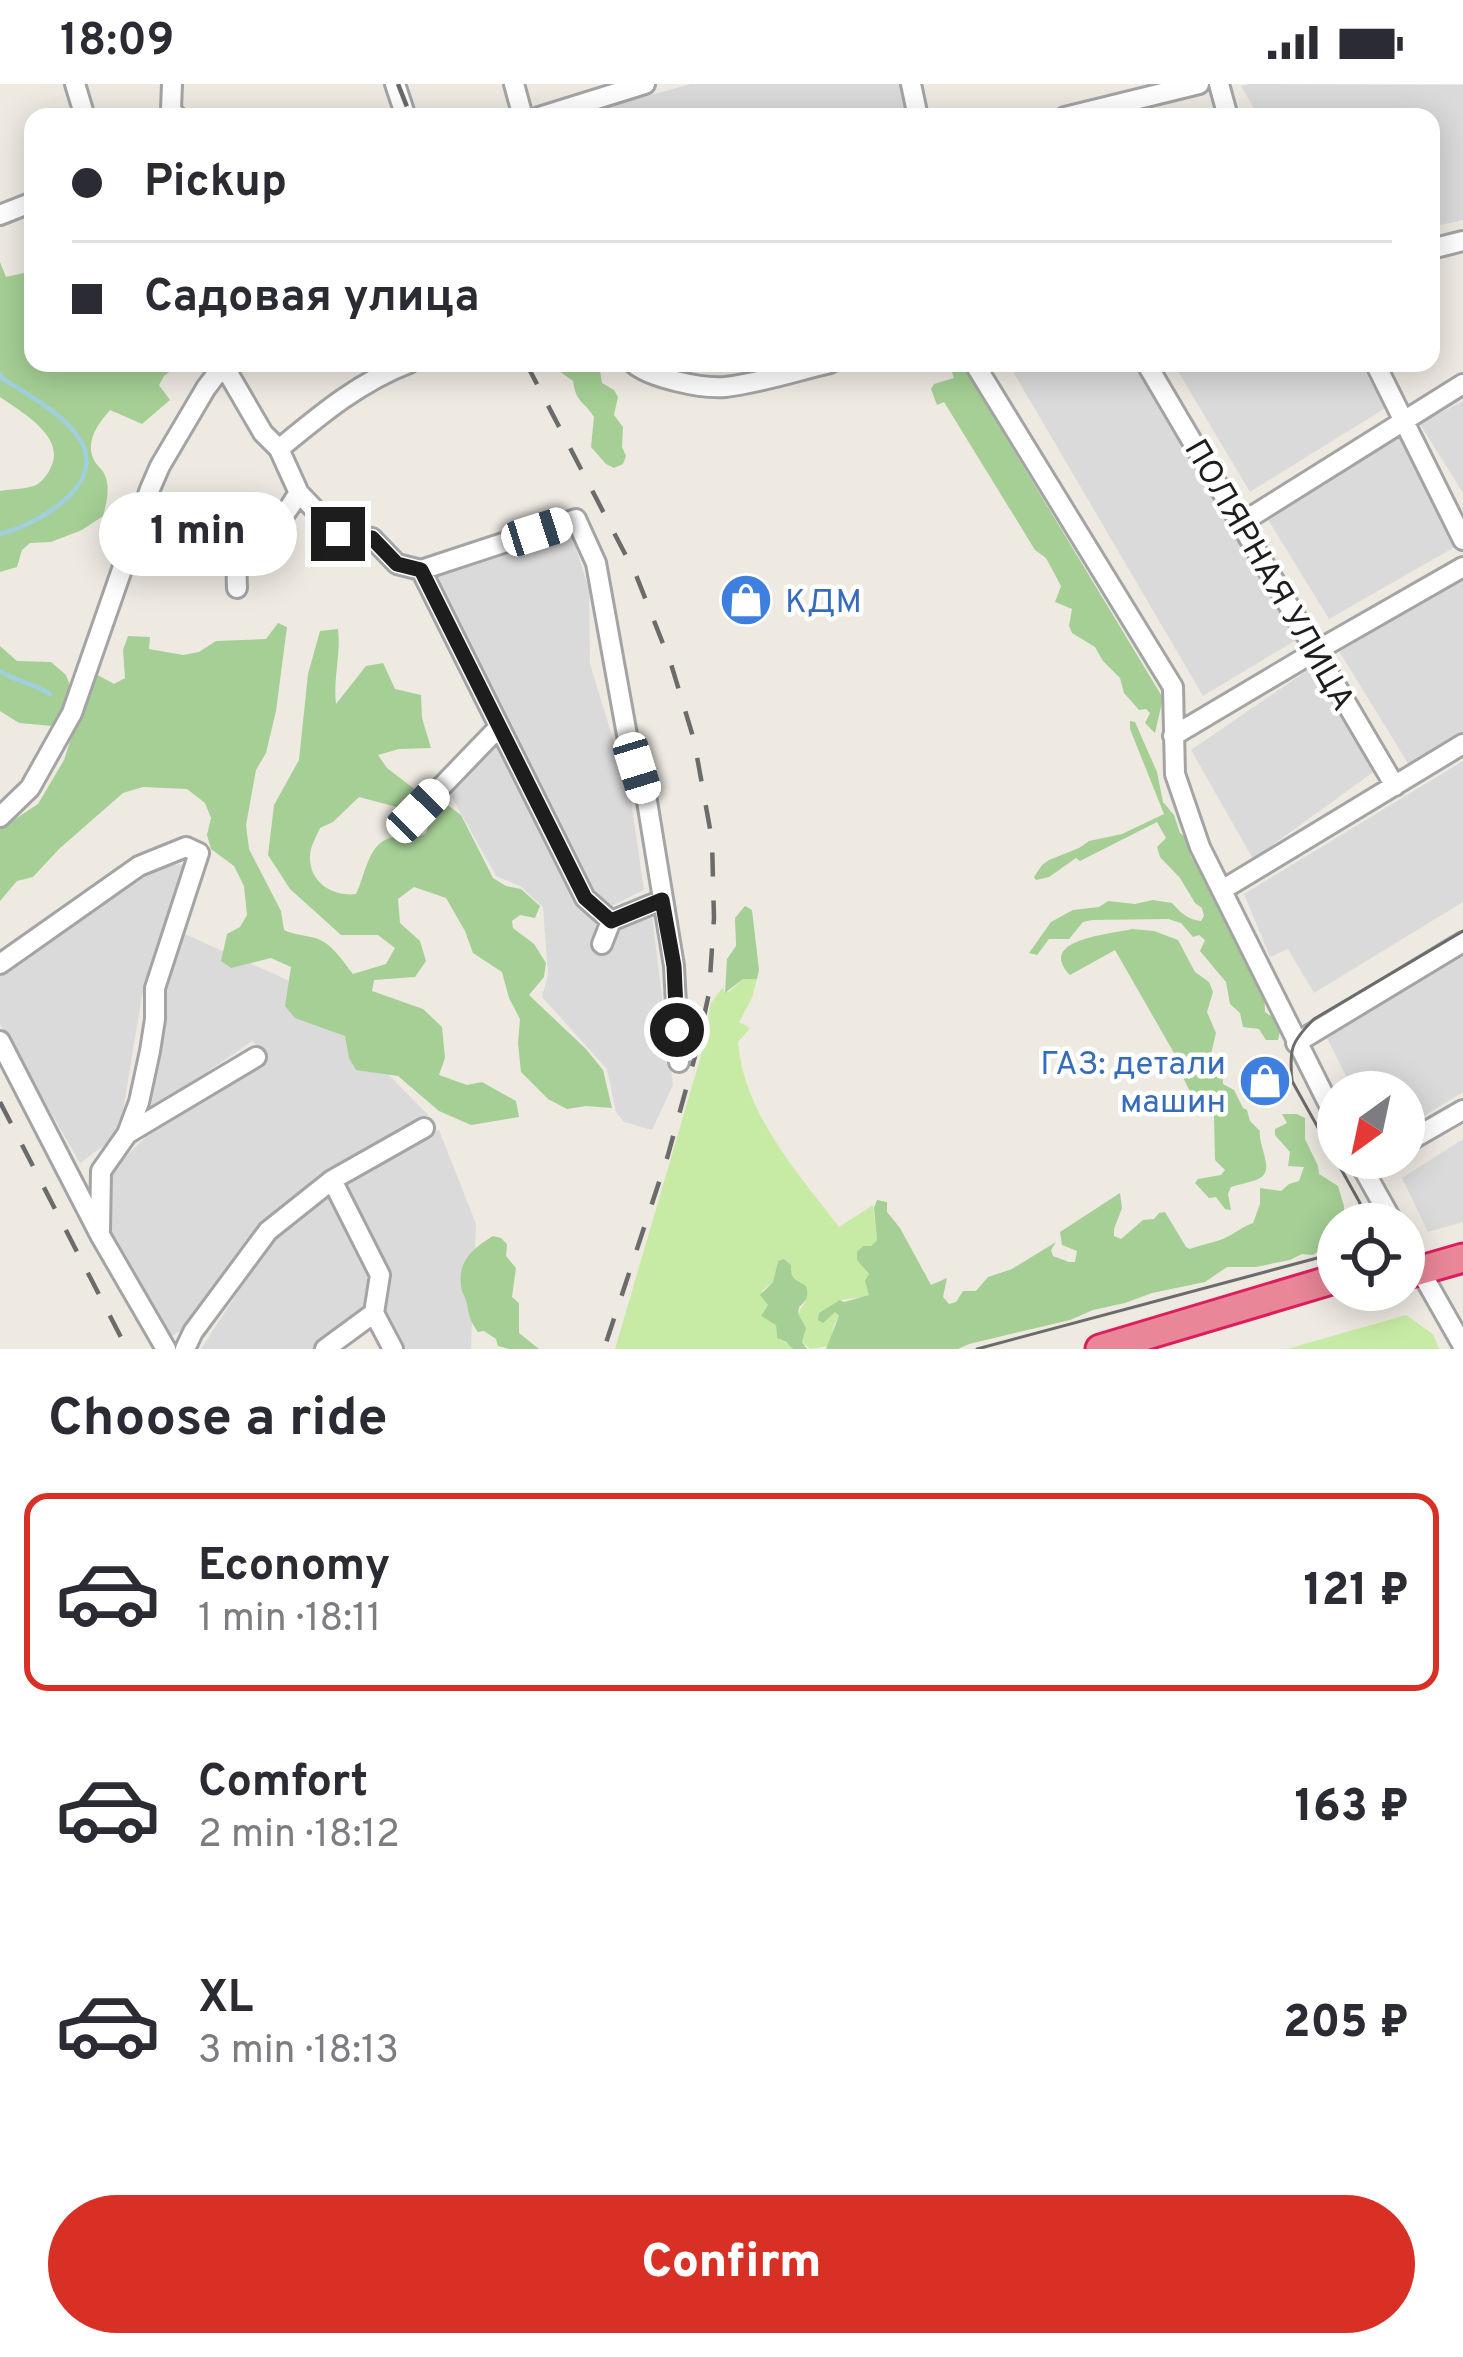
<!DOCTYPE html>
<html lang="en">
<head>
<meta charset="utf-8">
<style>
  body { margin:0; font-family:Overpass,sans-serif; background:#f7f7f7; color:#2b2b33; height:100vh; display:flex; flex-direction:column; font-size:45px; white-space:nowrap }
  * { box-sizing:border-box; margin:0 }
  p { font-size:39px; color:#7c7c81 }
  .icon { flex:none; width:66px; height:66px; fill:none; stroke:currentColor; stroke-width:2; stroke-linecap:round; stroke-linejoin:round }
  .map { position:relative; height:1265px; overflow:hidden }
  .side { display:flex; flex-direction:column; background:#fff; flex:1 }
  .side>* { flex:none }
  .hud { position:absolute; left:24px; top:24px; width:1416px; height:264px; border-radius:24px; box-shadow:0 6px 30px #0003; display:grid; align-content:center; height:264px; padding:0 48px; background:#fff }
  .needle { width:78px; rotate:213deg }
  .controls { position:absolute; left:1317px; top:987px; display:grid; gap:24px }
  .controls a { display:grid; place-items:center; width:108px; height:108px; border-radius:50%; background:#fff; box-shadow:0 6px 30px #0003; font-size:60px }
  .end { position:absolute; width:54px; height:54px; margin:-27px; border:15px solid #1d1d1d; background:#fff; box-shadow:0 0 0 6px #fff }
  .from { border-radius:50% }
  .bubble { position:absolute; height:84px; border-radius:42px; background:#fff; box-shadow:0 6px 30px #0003; font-size:39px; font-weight:800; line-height:84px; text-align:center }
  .car { position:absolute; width:36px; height:72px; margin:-36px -18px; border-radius:15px; box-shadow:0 0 9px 3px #0007; background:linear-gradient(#fff 24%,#345 0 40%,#fff 0 76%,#345 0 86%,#fff 0) }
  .hud b { display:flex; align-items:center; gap:42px; height:114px; font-size:45px }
  .hud b+b { border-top:3px solid #e1e1e2 }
  .hud i { width:30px; height:30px; background:#2b2b33 }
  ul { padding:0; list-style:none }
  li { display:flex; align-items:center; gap:36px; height:198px; margin:0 24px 18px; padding:0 24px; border:6px solid transparent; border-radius:24px }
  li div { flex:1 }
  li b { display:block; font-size:45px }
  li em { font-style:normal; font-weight:800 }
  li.selected { border-color:#d93025 }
  li>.icon { width:108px; height:108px; stroke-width:1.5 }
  h2 { padding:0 48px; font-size:54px; line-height:144px }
  .button { display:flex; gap:24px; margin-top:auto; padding:24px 48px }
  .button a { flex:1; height:138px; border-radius:72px; background:#d93025; color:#fff; font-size:48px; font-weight:800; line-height:138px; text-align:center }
  .status { display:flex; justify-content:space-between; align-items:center; height:84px; padding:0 60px; background:#fff; direction:ltr }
  .status svg { height:33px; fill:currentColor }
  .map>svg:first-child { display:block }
  .residential { fill:#dbdada }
  .grass { fill:#c7eba5 }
  .forest { fill:#a5cf95 }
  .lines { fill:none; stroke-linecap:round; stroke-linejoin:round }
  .stream { stroke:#a0cfde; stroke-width:4.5 }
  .minor-casing { stroke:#a4a4a4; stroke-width:24 }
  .highway-casing { stroke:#de1d5d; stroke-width:33 }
  .minor { stroke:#fff; stroke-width:18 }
  .highway { stroke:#e98697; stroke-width:27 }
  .tram { stroke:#6b6b6b; stroke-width:3 }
  .rail { stroke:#6b6b6b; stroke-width:4.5; stroke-dasharray:24 24; stroke-linecap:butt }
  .route { stroke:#1d1d1d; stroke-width:15 }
  .labels { text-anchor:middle; stroke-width:9; stroke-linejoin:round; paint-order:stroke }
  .street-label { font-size:33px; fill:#1d1d1d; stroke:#fff }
  .shop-label { font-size:33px; fill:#366cbe; stroke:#fff; text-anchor:start }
</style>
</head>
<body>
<div class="status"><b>18:09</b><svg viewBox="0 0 49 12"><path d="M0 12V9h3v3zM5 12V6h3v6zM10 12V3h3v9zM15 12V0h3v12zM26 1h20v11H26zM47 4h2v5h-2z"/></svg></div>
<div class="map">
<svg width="1463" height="1265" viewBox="0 0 1463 1265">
  <rect width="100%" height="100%" fill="#eeeae2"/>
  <path class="residential" d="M 691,0 L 899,0 L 910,33 L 571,33 Z
    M 1250,0 L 1463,1 L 1463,136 L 1431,143 L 1431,33 L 1259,33 L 1241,2 Z
    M 1008,279 L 1143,279 L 1303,552 L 1203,612 Z
    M 1173,279 L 1359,279 L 1387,323 L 1250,408 Z
    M 1463,317 L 1463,409 L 1420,340 Z
    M 1398,345 L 1460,460 L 1329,535 L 1264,429 Z
    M 570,445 L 589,506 L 590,580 L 630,710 L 644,806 L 603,826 L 572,789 L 427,494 Z
    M 1463,495 L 1463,650 L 1409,681 L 1334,559 Z
    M 1324,575 L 1386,679 L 1253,775 L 1191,666 Z
    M 494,654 L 575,819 L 606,839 L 613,839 L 650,816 L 673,1001 L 652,1046 L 624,1038 L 616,1028 L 607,985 L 542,913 L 548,891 L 543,823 L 520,802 L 496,792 L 450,710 Z
    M 1463,677 L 1463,818 L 1314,909 L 1288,865 L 1270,873 L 1244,810 Z
    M 186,780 L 142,912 L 122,1033 L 110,1057 L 80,1079 L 0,940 L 0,887 L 155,782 Z
    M 178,847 L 303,903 L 428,1031 L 324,1089 L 259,1144 L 199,1234 L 171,1253 L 107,1143 L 107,1091 L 146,1053 L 260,979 L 266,970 L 252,957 L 138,1036 Z
    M 1463,863 L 1463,1008 L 1404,1044 L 1404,1008 L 1354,1008 L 1322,944 Z
    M 439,1046 L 476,1140 L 471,1265 L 402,1265 L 382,1231 L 388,1191 L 344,1099 Z
    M 1463,1055 L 1463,1138 L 1428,1148 L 1402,1094 Z
    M 330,1105 L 372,1198 L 367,1227 L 315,1265 L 201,1265 L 273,1154 Z"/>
  <path class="grass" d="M 743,895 L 757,895 L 752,914 L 739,938 L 750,944 L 738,958 C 744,1030 797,1088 839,1143 L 873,1121 L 877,1156 L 857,1175 L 869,1191 L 869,1212 L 840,1216 L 835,1227 L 839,1233 L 834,1241 L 829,1262 L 810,1265 L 802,1258 L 806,1244 L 798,1229 L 806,1217 L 790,1189 L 778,1177 L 773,1198 L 762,1207 L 768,1221 L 761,1232 L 776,1240 L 777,1254 L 791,1262 L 792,1265 L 615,1265 L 700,975 L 711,919 L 723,903 L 724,908 L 729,908 Z
    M 1406,1231 L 1433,1250 L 1439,1265 L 1287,1265 Z"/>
  <path class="forest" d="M 0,178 L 6,193 L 33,187 L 33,218 L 27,235 L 33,252 L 33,279 L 175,279 L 177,282 L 164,292 L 159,301 L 170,316 L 142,340 L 110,326 C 97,341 84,359 95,378 C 100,385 103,385 106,394 C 110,407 106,420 103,432 L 82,446 L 51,458 L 30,459 L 22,466 L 17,483 L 0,488 L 0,407 C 11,405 29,405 38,400 C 41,398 49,389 50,385 C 68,353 21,328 0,313 Z
    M 555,279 L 605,279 L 600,287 L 602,299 L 614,306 L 618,313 L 614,331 L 623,343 L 622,363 L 626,372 L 623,380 L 614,384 L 606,380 L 591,363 L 594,333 C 583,316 576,319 573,297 L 559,287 Z
    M 961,279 L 1163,614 L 1155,649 L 1145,639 L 1150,629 L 1146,625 L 1139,626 L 1124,609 L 1120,594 L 1103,577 L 1095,563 L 1072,549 L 1069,542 L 1072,525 L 1055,518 L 1061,502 L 1046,474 L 1035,466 L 944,318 L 937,321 L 931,305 L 934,300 L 954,294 L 949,281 Z
    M 278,539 L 287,543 L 276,627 L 266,669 L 256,686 L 246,741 L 249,765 L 281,827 L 284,846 C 295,851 304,851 315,854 C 332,859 342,876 353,890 L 386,880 L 395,864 L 378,851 L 341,851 L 290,805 L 268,771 L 274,721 L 299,676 L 308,590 L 320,547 L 338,545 C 341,571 333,594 336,620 L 366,582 L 383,579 L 395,605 L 421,611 L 422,634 L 431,664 L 399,665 L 378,671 L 387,684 L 417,707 L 413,720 L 404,725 L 359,713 L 333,738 L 320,744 C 316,753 310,763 310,772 C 309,799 333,813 356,810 C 366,790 368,755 396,753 C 409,752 413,756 426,749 L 431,730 L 446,720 L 461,731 L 493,794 L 506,802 L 521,805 L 540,822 L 535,834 L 520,831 L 512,837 L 513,844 L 534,860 L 546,879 L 544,893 L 529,911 L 586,965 L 603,986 L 612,1024 L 586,1022 L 567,1025 L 548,1015 L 521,988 L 518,959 L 520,935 L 509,914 L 502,888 L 473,869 L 465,847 L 446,814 L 414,803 L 398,815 L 400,839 L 420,857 L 426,877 L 415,893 L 374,896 L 372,907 L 423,925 L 442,943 L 445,974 L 439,991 L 467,1001 L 482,998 L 516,1017 L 519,1033 L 471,1041 L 439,1027 L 398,992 L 356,986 L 349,974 L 345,952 L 295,934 L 285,922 L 291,883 L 271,874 L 231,884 L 221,877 L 227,850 L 240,843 L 247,831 L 244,802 L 234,782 L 211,765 L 207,751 L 211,734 L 205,719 L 187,705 L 143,703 L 123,709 L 59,765 L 33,793 L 17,797 L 0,817 L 0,745 L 38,720 L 64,676 L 92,588 L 114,600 L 125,594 L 123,566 L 128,552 L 150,553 L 149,565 L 183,571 L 199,568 L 216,557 L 266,555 Z
    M 0,562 L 17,577 L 51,578 L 66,591 L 71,604 L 62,635 L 53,642 L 19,639 L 0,627 Z
    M 1130,637 L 1135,638 L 1157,688 L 1163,718 L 1174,731 L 1180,749 L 1187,754 L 1191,773 L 1203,785 L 1209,807 L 1220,819 L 1224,836 L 1238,855 L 1241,868 L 1255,892 L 1255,899 C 1264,906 1265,917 1265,928 L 1277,936 L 1280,947 L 1278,956 L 1266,956 L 1259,945 L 1243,943 L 1240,929 L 1230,920 L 1226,898 L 1200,867 L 1205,856 L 1199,851 L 1193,853 L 1181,839 L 1168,835 L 1092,836 L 1083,838 L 1069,855 L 1049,855 L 1037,871 L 1029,869 L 1051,838 L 1073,826 L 1099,823 L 1108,817 L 1135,820 L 1153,816 L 1172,819 C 1180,828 1188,836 1201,837 L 1204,832 L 1202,824 L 1195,819 L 1180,794 L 1160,773 L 1157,763 L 1166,754 L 1157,738 L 1080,777 L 1076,774 L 1049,793 L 1036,796 L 1034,793 L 1042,781 L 1049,776 L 1079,764 L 1089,757 L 1122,750 L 1164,730 L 1130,645 Z
    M 745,822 L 752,826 L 759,886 L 757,895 L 743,895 L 725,909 L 727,875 L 736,862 L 735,834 Z
    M 1132,845 L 1154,847 L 1178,856 L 1195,888 L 1209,898 L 1213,908 L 1207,928 L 1216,949 L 1211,970 L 1222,985 L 1223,1000 L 1234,1006 L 1243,1024 L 1247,1026 L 1250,1037 L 1260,1047 C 1258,1062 1275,1086 1260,1094 C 1253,1098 1239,1100 1231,1103 L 1228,1110 L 1231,1126 L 1225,1125 L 1216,1113 L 1209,1114 L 1195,1099 L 1198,1095 L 1221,1091 L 1225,1086 L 1215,1076 L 1214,1033 C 1210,1029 1204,1026 1199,1022 C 1194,1016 1180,989 1179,982 L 1162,984 L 1158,979 L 1174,969 L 1115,866 L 1070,891 C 1035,855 1113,850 1132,845 Z
    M 1282,1030 L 1297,1030 L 1305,1034 L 1305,1055 L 1318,1082 L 1319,1090 L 1338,1102 L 1344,1122 L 1344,1140 L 1338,1140 L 1338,1154 L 1313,1171 L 1302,1170 L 1290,1176 L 1256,1183 L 1227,1183 L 1205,1198 L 1152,1209 L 1125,1219 L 1093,1226 L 1070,1236 L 969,1260 L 958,1265 L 826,1265 L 839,1232 L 835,1228 L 823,1239 L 818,1236 L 819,1229 L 840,1216 L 844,1218 L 869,1211 L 865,1197 L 869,1190 L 857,1176 L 857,1168 L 863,1162 L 871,1162 L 877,1156 L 874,1124 L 877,1116 L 887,1118 L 887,1128 L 900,1144 L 931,1201 L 947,1194 L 943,1213 L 949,1220 L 956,1218 L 963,1207 L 976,1207 L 988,1193 L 1012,1185 L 1056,1158 L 1051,1166 L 1053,1172 L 1069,1178 L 1075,1178 L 1077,1167 L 1062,1161 L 1060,1148 L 1120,1109 L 1122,1124 L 1114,1145 L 1114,1152 L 1121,1155 L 1143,1136 L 1154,1135 L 1159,1129 L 1165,1128 L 1186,1163 L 1190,1165 C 1200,1161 1221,1157 1227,1153 C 1237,1148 1242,1143 1253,1139 L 1260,1120 L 1260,1104 L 1281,1107 L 1289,1100 L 1299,1097 L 1304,1083 L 1288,1082 L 1290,1068 L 1275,1051 L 1275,1045 L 1287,1039 Z
    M 493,1152 L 501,1154 L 507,1160 L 506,1172 L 516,1184 L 512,1213 L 519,1219 L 519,1249 L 539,1265 L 509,1265 L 498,1262 L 496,1255 L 484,1247 L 478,1248 C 470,1237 469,1232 467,1220 C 464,1208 462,1212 461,1200 C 458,1176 475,1163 493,1152 Z
    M 784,1175 L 791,1181 C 790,1195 795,1195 806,1202 C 809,1212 807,1216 799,1223 L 798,1229 L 806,1244 L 802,1258 L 807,1265 L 793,1265 L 786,1258 L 777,1254 L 776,1241 L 761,1232 L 768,1221 L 760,1211 L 773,1198 L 778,1177 Z"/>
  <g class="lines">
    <path class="stream" d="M 0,290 L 3,295 C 27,310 63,330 79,354 C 110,401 36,441 0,450
      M 0,587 C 17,598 34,599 50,610"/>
    <g class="minor-casing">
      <path id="minor" d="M 75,0 L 85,33
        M 172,0 L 171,25 L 177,33
        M 395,0 L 406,33
        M 514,0 L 523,33
        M 911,0 L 918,33
        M 1219,0 L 1228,33
        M 539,33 L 645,0
        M 1065,33 L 1199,0
        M 0,131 L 33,118
        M 1431,165 L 1463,157
        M 633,279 C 649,294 703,305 725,303 C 760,299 796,287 830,279
        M 974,279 L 1173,603 L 1175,690 L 1200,763 L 1338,1039
        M 1146,279 L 1395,702
        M 1375,279 L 1463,456
        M 224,282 L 263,349 L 279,365 L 299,409 L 338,450 L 372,454 L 397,480 L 421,486 L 585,814 L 611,837
        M 279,365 C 319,332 359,298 409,279
        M 1241,439 L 1463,300
        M 421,486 L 576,435 L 596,479 L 627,651 L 647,717 L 674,882 L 679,978
        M 237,504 C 234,450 251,465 281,434 C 288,427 293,417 299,409
        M 1173,652 L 1316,567 L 1463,483
        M 418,727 L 498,644
        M 0,733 L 30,704 L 72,629 L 150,405 L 160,382 L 206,304 L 225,279
        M 1222,806 L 1463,660
        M 602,860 L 611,837 L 662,816
        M 0,880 L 139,782 L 186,763 L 199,769 L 155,904 L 155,935 L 150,967 L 139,1018 L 127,1050
        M 0,957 L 100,1151 L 166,1265
        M 1296,959 L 1463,858
        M 1404,1060 L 1463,1026
        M 1357,1074 L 1394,1140
        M 332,1096 L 380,1191 L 374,1229
        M 100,1146 L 101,1087 L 127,1050 L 256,973
        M 1404,1158 L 1463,1262
        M 185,1265 L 193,1248 L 268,1147 L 332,1096 L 424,1044
        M 325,1265 L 374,1229 L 393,1265"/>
    </g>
    <g class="highway-casing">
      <path id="highway" d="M 1404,1191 L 1463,1174
        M 1100,1265 L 1338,1194"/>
    </g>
    <use href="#minor" class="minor"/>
    <use href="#highway" class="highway"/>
    <path class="tram" d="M 1356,1140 L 1360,1119 L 1292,997 C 1289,965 1291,958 1314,935 L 1463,847
      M 977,1265 L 1321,1173 L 1338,1164"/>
    <path class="rail" d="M 398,0 L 411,33
      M 526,279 L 636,491 L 671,580 L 694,656 L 712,756 L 714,834 L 709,909 L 697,965 L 668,1071 L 604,1265
      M 0,1018 L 127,1265"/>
  </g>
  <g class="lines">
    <path class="route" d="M 338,450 L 372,454 L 397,480 L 421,486 L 585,814 L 611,837 L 662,816 L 674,882 L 677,946"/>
  </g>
  <defs>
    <g id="shop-disc" transform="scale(2.7)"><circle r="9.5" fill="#3f7fe0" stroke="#fff"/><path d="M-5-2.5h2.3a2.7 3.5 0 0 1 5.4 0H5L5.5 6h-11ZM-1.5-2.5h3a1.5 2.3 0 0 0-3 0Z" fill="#fff"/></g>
  </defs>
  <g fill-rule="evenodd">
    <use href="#shop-disc" x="746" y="516"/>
    <use href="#shop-disc" x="1265" y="997"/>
  </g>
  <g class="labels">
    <g class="street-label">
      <text transform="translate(1271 490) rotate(60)" y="12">ПОЛЯРНАЯ УЛИЦА</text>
    </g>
    <g class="shop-label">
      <text x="785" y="528">КДМ</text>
      <text x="1226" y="990" text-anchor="end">ГАЗ: детали<tspan x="1226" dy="38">машин</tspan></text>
    </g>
  </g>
</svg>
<div class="controls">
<a><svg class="needle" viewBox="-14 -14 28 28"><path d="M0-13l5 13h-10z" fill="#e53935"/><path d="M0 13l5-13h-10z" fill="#7c7c81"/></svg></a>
<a><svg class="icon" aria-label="locate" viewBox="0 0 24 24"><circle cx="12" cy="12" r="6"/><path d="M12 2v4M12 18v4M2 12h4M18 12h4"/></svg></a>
</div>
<i class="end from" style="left:677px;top:946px"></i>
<i class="end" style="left:338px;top:450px"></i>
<div class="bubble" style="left:99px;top:408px;width:198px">1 min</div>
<i class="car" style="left:537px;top:448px;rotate:72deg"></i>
<i class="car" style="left:637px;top:684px;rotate:163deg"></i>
<i class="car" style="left:418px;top:727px;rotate:44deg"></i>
<div class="hud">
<b><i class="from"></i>Pickup</b>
<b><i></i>Садовая улица</b>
</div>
</div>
<section class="side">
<h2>Choose a ride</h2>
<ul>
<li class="selected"><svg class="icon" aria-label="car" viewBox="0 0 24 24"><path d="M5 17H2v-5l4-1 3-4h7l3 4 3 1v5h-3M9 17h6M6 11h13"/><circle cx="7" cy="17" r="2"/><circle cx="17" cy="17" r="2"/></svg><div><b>Economy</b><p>1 min · 18:11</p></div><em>121 ₽</em></li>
<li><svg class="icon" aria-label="car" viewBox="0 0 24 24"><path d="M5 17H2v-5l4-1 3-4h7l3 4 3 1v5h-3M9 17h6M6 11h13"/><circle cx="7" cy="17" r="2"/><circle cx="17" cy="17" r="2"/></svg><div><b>Comfort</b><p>2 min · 18:12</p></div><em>163 ₽</em></li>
<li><svg class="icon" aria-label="car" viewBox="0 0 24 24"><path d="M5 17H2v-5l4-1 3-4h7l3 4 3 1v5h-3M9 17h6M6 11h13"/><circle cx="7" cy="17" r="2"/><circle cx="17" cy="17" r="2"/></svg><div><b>XL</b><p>3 min · 18:13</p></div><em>205 ₽</em></li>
</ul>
<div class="button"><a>Confirm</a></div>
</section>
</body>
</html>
